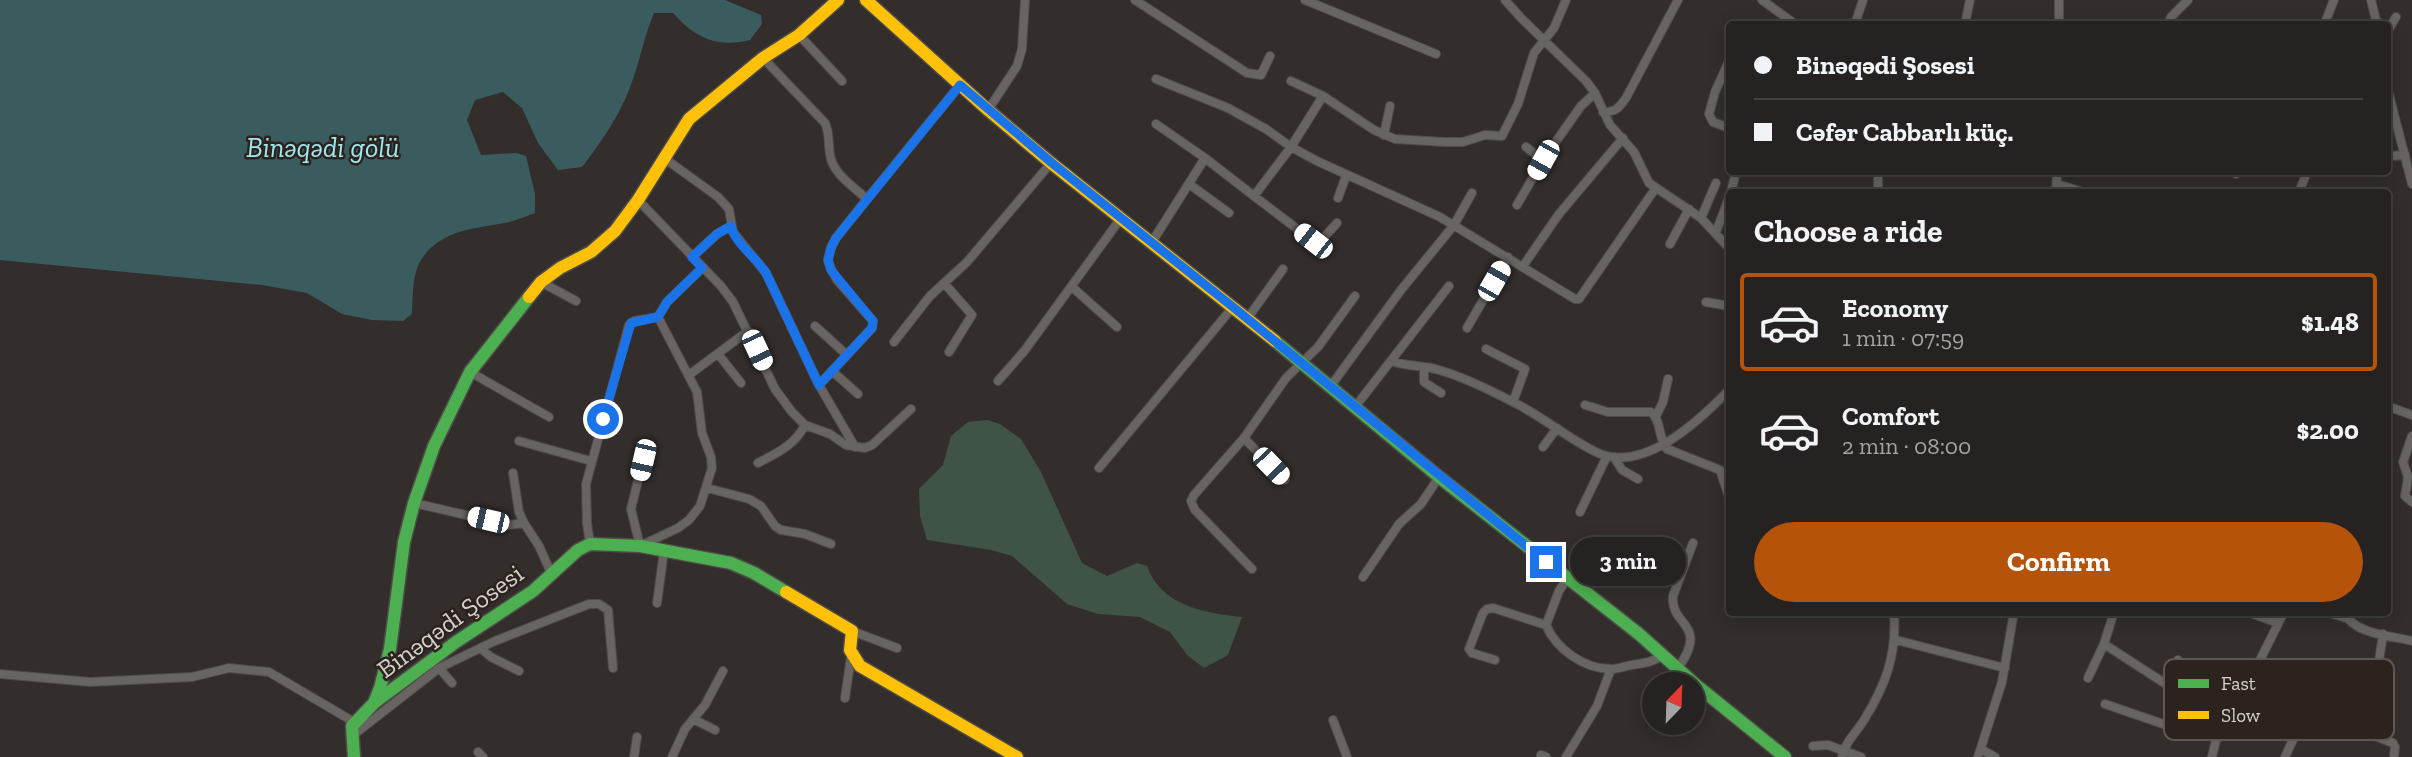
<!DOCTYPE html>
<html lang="en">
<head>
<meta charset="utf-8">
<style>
  body { margin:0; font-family:"Zilla Slab",serif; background:#2e2a2a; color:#f1f3f6; height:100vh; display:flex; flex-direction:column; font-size:26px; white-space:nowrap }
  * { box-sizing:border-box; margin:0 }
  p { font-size:23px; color:#a4a4a5 }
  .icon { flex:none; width:38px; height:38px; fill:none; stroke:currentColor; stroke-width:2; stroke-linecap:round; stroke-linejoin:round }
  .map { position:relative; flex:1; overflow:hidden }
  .panel { position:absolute; left:1726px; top:189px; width:665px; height:427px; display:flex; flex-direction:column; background:#262221; border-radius:7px; box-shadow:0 4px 18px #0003,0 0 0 2px #423f3f }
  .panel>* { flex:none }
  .banner { position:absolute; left:1726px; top:21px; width:665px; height:154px; border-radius:7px; box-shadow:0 4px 18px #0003,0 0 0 2px #423f3f; display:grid; align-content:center; height:154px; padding:0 28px; background:#262221 }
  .needle { width:46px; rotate:23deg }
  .controls { position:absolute; left:1642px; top:672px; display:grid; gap:14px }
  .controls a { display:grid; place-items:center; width:63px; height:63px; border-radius:50%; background:#262221; box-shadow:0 4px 18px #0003,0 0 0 2px #423f3f; font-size:35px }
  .end { position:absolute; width:32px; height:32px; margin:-16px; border:9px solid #1a73e8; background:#fff; box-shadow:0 0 0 4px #fff }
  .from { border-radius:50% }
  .bubble { position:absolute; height:49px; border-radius:24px; background:#262221; box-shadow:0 4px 18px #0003,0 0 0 2px #423f3f; font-size:23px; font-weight:700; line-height:49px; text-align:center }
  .car { position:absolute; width:21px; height:42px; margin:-21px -10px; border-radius:9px; box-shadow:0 0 5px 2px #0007; background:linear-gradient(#fff 24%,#345 0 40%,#fff 0 76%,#345 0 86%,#fff 0) }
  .banner b { display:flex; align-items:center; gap:24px; height:66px; font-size:26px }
  .banner b+b { border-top:2px solid #423f3f }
  .banner i { width:18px; height:18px; background:#f1f3f6 }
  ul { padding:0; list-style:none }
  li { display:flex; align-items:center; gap:21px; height:98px; margin:0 14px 10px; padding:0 14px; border:4px solid transparent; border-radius:7px }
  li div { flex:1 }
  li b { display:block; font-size:26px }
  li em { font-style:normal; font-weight:700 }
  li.current { border-color:#b45309 }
  li>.icon { width:63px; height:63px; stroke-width:1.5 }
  h2 { padding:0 28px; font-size:32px; line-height:84px }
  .primary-button { display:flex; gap:14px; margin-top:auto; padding:14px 28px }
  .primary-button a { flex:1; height:80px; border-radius:42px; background:#b45309; color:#fff; font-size:28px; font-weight:700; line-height:80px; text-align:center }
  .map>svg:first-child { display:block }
  .green { fill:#3f5346 }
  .water { fill:#3a5c5f }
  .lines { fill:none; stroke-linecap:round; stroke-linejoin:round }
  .street-casing { stroke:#4f4b49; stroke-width:10 }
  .fast-casing { stroke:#4f4b49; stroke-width:15 }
  .slow-casing { stroke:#4f4b49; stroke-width:15 }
  .street { stroke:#686462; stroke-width:8 }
  .fast { stroke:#4caf50; stroke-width:12 }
  .slow { stroke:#ffc107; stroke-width:12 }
  .route { stroke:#1a73e8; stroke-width:9 }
  .labels { text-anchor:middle; stroke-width:5; stroke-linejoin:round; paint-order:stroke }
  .street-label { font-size:26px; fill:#d6d0cd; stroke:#2c231f }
  .water-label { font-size:28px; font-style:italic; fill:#a0e8f0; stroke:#2c231f }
  .key { fill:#2c231f; stroke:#5f5753; stroke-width:2 }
  .key-label { font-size:19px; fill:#d6d0cd }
</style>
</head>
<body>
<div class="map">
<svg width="2412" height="757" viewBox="0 0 2412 757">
  <rect width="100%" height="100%" fill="#332e2c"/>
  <path class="green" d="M 987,420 L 1000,424 L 1021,439 L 1041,472 L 1082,563 L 1107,576 L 1137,563 L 1147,566 C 1161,606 1205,613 1242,617 L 1228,655 L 1204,668 L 1187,655 L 1170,632 L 1140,617 L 1098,614 L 1067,604 L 1012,556 L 991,550 L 927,540 L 920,516 L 919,489 L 943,465 L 951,436 L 968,422 Z"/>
  <path class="water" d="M 0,0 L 725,0 L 761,15 L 762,24 L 750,40 C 717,48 695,38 673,13 L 654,13 C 645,34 641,55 634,76 C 624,109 603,140 582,167 L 558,170 L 538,143 L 522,108 L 503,92 L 475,100 L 467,120 L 481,155 L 516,153 L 526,156 L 535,194 L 535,213 C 525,217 515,221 504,223 C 473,229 440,230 421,260 C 412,274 413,297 412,314 L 403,321 L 372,320 L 342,314 L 307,293 L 262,285 L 0,260 Z"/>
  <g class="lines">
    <g class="street-casing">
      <path id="street" d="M 1135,0 L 1247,73 L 1261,75 L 1270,56
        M 1305,0 L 1436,54
        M 1505,0 L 1521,18 L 1586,81 L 1595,93 L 1610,125 L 1634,152 L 1649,183 L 1701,218 L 1729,248
        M 1762,0 L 1795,24
        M 2371,0 L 2377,24
        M 2326,20 L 2334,0
        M 1855,24 L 1863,0
        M 1965,24 L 1970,0
        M 2059,24 L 2059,0
        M 2168,24 L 2171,17 L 2188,0
        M 2387,32 L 2396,17
        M 799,35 L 842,81
        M 763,58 L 825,123 C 831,136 827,150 832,162 C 837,176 856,189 867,199
        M 1729,61 L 1715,92 L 1709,114 L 1713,122 L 1729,128
        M 1156,79 L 1228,108 L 1266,129 L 1291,147 L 1317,161 L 1440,217 L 1575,299 L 1579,299 L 1655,189
        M 1291,81 L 1323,96
        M 2387,87 L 2412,184
        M 988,110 L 1017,66 L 1022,49 L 1025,0
        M 1603,112 C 1616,112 1619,108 1626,98 L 1678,0
        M 1156,124 L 1205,158
        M 1384,135 L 1390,106
        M 1526,147 L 1543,160
        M 2387,156 L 2405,155
        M 664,158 L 718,197 L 729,209 L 733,232 L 766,273 L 819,385 L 872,328 L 873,321 L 837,280 L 831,269 L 828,260 L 831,248 L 836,238 L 867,199 L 960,85
        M 2236,174 L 2236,172
        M 1189,184 L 1229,213
        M 2057,184 L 2083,192
        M 1731,192 L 1736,172
        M 1878,192 L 1878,172
        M 2056,192 L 2057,172
        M 2299,192 L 2307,172
        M 1254,196 L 1313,241 L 1320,242 L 1337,223
        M 1338,198 L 1346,176
        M 638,200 L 721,286 L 733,302 L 775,389 L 792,412 L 805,425 L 830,434 L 846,445 L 865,448 L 872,445 L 911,409
        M 1517,205 L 1543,160 L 1581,106 L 1595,93
        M 1701,218 L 1716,183
        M 1716,232 L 1729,198
        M 1152,242 L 1205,158 L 1254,196 L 1291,147 L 1323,96 L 1374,130 L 1395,139 L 1444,142 L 1463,142 L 1485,135 L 1502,136 L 1518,104 L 1534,53 L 1554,28 L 1566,0
        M 1670,244 L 1689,209
        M 692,257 L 717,234 L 731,226
        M 1523,266 L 1559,214 L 1623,138
        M 541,282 L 576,301
        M 945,284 L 972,315 L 949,352
        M 1072,287 L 1117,327
        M 1706,302 L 1729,306
        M 1247,319 L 1283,269
        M 815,326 L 847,355
        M 1467,328 L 1508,257
        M 894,342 L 930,296 L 967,262 L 1051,163
        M 1486,349 L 1525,369 L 1513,402
        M 718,354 L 741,383
        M 1392,361 C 1407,367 1423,365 1439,370 C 1464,377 1490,390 1513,402 C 1542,416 1567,438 1596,452 C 1642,475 1699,421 1729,390
        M 1424,367 L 1424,382 L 1441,393
        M 832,371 L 858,394
        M 470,372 L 549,417
        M 689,375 L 748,331
        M 998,381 L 1025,350 L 1121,218
        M 819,385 L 855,447
        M 1330,387 L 1401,290 L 1454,225 L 1472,193
        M 1585,405 L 1608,412 L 1651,412 C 1662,421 1658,439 1667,449 L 1720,470 L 1729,497
        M 2387,406 L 2412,415
        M 1355,407 L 1449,286
        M 1656,416 L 1663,402 L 1668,379
        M 2412,436 L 2403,462 L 2408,477 L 2405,496 L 2412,502
        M 1244,438 L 1285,480
        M 519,441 L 591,461
        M 1543,447 L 1557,428
        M 1614,457 L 1622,470 L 1638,479
        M 643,460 L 631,509 L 640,546 L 678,528 L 689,520 L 700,506 L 712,468 L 711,457 L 702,433 L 697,392 L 658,317 L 667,302 L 702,268
        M 758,463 C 777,453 795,445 805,425
        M 1099,468 L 1233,307
        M 513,473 L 519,512 L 524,523 L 539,546 L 552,575
        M 707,488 L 749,499 L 761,506 L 775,526 L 781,530 L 805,534 L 831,544
        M 414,503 L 509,525 L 524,523
        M 1580,512 L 1607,456
        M 590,544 L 587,523 L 586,484 L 629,325 L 634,321 L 658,317
        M 1252,569 L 1195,510 L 1191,501 L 1194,495 L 1244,438 L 1286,378 L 1318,347 L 1355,296
        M 1363,577 L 1399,524 L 1421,504 L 1439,477
        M 657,603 L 664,551
        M 2114,612 L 2104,644 L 2172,688 C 2189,703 2199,723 2217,736
        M 2248,612 L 2278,623
        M 2326,612 L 2346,618
        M 2344,612 C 2353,634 2392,636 2412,641
        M 1546,625 L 1559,591 L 1567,579
        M 852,631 L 897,648
        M 2383,634 L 2369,729 L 2370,734 L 2393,743 L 2395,747 L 2394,757
        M 1896,640 L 2005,668
        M 480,648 L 491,657 L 519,671
        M 1495,660 L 1472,653 L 1469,649 L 1483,613 L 1487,609 L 1493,608 L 1546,625 C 1556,649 1584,669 1611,669 C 1618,669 1625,666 1632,665 C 1644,663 1654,662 1663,655
        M 439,668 L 452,683
        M 1678,668 C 1710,623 1670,627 1673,596 L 1693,543
        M 0,674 L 90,682 L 192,677 L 229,668 L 269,672 L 354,722
        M 2088,678 L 2104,644
        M 2165,683 L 2178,660
        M 845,698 L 851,657
        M 2105,704 L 2195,735 L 2204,727
        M 693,719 L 715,730
        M 1333,720 L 1347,757
        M 352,736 L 439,668 L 495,641 L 589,604 L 599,604 L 608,610 L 613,668
        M 1813,746 L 1828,745 L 1861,757
        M 1981,749 L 1995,757
        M 478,752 L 483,757
        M 1541,755 L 1546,757
        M 634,757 L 637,737
        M 672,757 L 685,729 L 705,705 L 723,671
        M 1566,757 L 1597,706 L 1611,669
        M 1842,757 C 1845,742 1856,733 1864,720 C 1886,685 1897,654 1894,612
        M 1978,757 L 2002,682 L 2014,612
        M 2212,757 L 2217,736 L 2248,684 L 2284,612
        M 2285,757 L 2296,733"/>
    </g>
    <g class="fast-casing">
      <path id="fast" d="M 1275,341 L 1439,477 L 1639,634 L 1696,685 L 1785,757
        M 374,703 L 456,642 L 533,591 L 578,550 L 590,544 L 640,546 L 731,563 L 754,573 L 786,592
        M 354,757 L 352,726 L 374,703 L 380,688 L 390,649 L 404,542 L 414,503 L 434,446 L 470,372 L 529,297"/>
    </g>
    <g class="slow-casing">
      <path id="slow" d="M 866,0 L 988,110 L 1051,163 L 1275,341
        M 529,297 L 541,282 L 560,268 L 591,252 L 615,231 L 638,200 L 689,119 L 763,58 L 799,35 L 838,0
        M 786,592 L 852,631 L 850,650 L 860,666 L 1017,757"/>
    </g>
    <use href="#street" class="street"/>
    <use href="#fast" class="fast"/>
    <use href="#slow" class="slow"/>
  </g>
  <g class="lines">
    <path class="route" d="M 603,419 L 631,323 L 658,317 L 667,302 L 702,268 L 692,257 L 717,234 L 731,226 C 735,244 756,257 766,273 L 819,385 L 872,328 L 873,321 L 831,270 L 828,260 L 831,248 L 836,238 L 960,85 L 1052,163 L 1233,307 L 1546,562"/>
  </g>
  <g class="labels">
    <g class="street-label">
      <text transform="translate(450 621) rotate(-36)" y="9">Binəqədi Şosesi</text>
    </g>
    <g class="water-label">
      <text x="323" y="157">Binəqədi gölü</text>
    </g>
  </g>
  <rect x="2164" y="659" width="230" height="81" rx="10" class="key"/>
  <rect x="2178" y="679" width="31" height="9" fill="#4caf50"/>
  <rect x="2178" y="711" width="31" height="8" fill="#ffc107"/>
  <g class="key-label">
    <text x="2221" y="690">Fast</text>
    <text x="2221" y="722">Slow</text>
  </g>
</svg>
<div class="controls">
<a><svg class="needle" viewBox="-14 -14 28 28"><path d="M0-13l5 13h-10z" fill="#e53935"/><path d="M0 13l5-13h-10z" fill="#a4a4a5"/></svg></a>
</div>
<i class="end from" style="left:603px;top:419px"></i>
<i class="end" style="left:1546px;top:562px"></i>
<div class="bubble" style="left:1570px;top:537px;width:116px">3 min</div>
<i class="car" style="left:1543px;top:160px;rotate:209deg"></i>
<i class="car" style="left:1313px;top:241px;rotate:308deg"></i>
<i class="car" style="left:1494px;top:281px;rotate:30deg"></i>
<i class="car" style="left:757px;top:350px;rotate:155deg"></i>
<i class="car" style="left:643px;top:460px;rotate:193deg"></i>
<i class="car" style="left:1271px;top:466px;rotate:136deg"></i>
<i class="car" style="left:488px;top:520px;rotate:283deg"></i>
<div class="banner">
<b><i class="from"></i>Binəqədi Şosesi</b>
<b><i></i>Cəfər Cabbarlı küç.</b>
</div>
<section class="panel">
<h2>Choose a ride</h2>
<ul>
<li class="current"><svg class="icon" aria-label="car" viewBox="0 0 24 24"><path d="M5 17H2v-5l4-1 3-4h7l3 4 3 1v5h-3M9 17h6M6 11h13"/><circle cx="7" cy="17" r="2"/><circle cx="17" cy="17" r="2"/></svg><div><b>Economy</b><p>1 min · 07:59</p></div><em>$1.48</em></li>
<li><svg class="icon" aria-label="car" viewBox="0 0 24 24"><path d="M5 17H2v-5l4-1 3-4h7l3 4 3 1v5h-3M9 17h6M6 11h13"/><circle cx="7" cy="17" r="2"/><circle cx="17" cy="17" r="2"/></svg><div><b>Comfort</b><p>2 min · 08:00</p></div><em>$2.00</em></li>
</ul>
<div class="primary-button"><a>Confirm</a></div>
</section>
</div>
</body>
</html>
